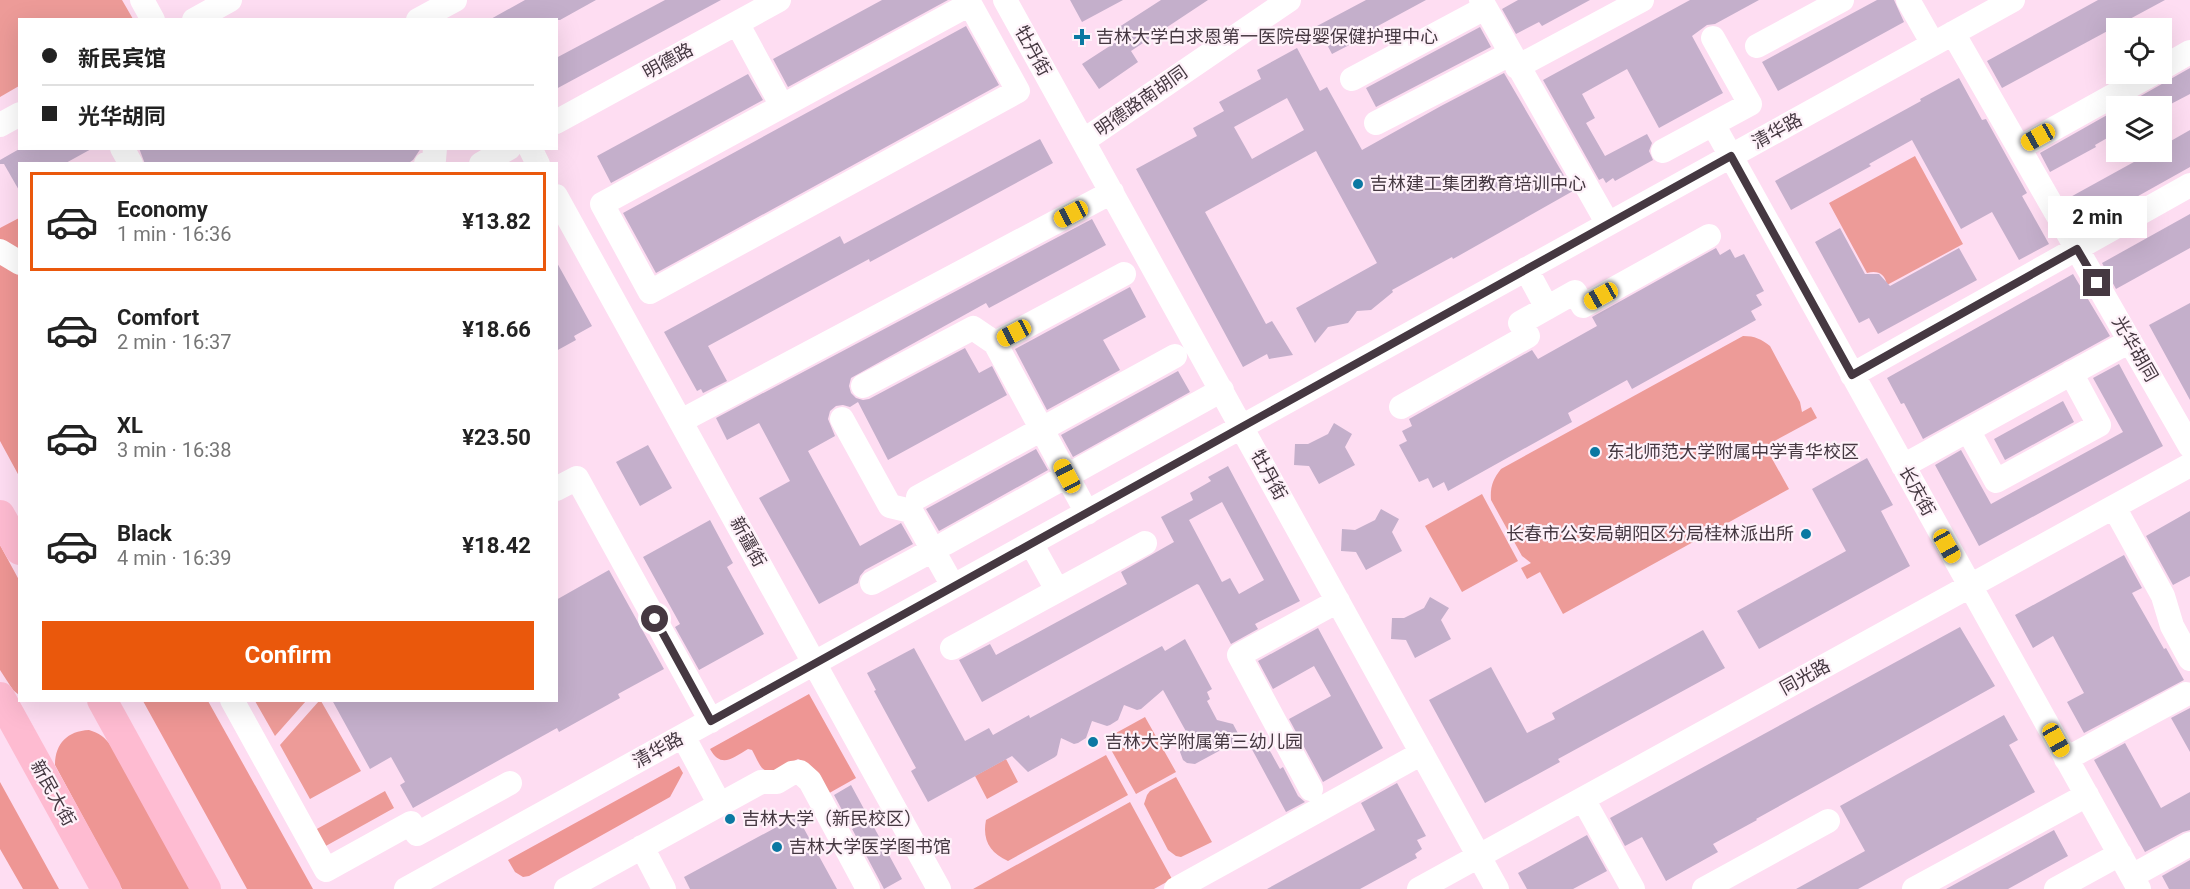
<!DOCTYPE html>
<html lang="en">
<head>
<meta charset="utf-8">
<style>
  body { margin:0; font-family:Roboto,"Noto Sans SC",sans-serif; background:#f6f6f6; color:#222; height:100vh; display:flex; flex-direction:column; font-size:22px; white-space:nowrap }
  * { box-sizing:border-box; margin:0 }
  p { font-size:20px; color:#767676 }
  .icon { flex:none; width:33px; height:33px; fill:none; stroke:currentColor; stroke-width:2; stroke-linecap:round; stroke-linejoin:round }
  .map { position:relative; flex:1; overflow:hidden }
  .drawer { position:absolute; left:18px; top:162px; width:540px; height:540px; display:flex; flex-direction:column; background:#fff; border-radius:0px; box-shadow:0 6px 24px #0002 }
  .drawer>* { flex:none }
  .hud { position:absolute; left:18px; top:18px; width:540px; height:132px; border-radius:0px; box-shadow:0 6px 24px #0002; display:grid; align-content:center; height:132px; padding:0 24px; background:#fff }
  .tools { position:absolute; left:2106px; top:18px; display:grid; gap:12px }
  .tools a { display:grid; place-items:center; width:66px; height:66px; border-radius:0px; background:#fff; box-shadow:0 6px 24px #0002; font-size:30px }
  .end { position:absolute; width:27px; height:27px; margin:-14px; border:8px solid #453841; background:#fff; box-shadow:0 0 0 3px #fff }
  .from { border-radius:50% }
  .bubble { position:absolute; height:42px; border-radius:0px; background:#fff; box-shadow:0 6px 24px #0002; font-size:20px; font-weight:700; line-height:42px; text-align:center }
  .car { position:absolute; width:18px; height:36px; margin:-18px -9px; border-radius:8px; box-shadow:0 0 4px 2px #0007; background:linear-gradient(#f5c518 24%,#345 0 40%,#f5c518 0 76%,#345 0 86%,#f5c518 0) }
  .hud b { display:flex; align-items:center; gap:21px; height:57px; font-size:22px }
  .hud b+b { border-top:2px solid #e0e0e0 }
  .hud i { width:15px; height:15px; background:#222 }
  ul { padding:10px 0 0; list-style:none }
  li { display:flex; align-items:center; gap:18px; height:99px; margin:0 12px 9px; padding:0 12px; border:3px solid transparent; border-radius:0px }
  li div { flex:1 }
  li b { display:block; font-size:22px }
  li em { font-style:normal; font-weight:700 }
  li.selected { border-color:#ea580c }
  li>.icon { width:54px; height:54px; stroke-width:1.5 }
  .primary-button { display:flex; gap:12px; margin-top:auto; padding:12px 24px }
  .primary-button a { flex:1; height:69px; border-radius:0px; background:#ea580c; color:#fff; font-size:24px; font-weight:700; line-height:69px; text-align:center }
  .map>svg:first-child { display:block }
  .green { fill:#ed9b98 }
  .forest { fill:#ee9694 }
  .building { fill:#c4afcb; fill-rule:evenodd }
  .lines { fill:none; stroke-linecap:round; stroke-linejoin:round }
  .minor { stroke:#fff; stroke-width:24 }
  .major { stroke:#febbd1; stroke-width:30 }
  .route { stroke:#453841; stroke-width:8 }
  .poi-dot { fill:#0b78a2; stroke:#fef1f9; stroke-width:2 }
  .labels { text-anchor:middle; stroke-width:4.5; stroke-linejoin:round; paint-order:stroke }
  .poi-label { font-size:18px; fill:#453841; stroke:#fef1f9; text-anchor:start }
  .street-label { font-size:18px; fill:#453841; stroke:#fef1f9 }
</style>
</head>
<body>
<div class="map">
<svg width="2190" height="889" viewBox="0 0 2190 889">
  <rect width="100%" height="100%" fill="#feddf2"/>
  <path class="green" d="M 0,0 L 122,0 L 133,19 L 20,20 L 19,86 L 0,97 Z
    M 1915,156 L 1963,244 L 1887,285 C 1885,274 1878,270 1867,273 L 1829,203 Z
    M 1743,336 C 1755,336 1761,339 1770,346 L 1800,402 L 1802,412 L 1811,407 L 1817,418 L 1765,446 L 1789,489 L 1563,614 L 1540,572 L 1527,579 L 1521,568 L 1531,563 L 1522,556 L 1491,500 C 1490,487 1493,479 1501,469 Z
    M 1482,494 L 1518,561 L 1462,592 L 1425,526 Z
    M 255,701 L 306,701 L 275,736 Z
    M 319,701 L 321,701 L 361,771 L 310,799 L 280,745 Z
    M 1145,717 L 1176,772 L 1136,794 L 1105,739 Z
    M 1106,755 L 1128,795 L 1008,861 C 990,853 982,840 986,820 Z
    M 1006,759 L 1018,782 L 987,799 L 975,776 Z
    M 1176,777 L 1212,842 L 1181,857 L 1176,856 L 1168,850 L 1144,804 L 1147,795 L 1150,791 Z
    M 385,791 L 394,808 L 324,847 L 315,830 Z
    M 1130,802 L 1172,879 L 1154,889 L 973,889 Z"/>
  <path class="forest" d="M 19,218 L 19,251 L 0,239 L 0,228 Z
    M 0,261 L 19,273 L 19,476 L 0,441 Z
    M 0,545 L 19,580 L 19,695 L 13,690 L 0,670 Z
    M 809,694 L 856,778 L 824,796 L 803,761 L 798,759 C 788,764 772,777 762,768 C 758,763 755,755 752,750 L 748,749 C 733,758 721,769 710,749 Z
    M 143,701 L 208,701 L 313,889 L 247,889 Z
    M 89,730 C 99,733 105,737 111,746 L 190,889 L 122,889 L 55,765 C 55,744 67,731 89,730 Z
    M 679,766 L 683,773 L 670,797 L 529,876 L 523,877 L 515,872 L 508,860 Z
    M 0,782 L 59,889 L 23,889 L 0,849 Z"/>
  <path class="building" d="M 525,0 L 596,0 L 560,20 L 489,20 Z
    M 665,0 L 721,0 L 556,89 L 556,58 Z
    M 882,0 L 948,0 L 788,87 L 773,59 Z
    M 1070,0 L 1123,0 L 1082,22 Z
    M 1161,0 L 1208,0 L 1131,51 L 1138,62 L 1099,89 L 1082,64 L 1122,38 L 1116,29 Z
    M 1366,0 L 1426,0 L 1376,27 L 1378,30 L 1332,54 L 1317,26 Z
    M 1518,0 L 1590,0 L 1542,26 L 1539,22 L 1516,34 L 1502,9 Z
    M 1690,0 L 1759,0 L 1715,24 L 1707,25 L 1692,36 L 1723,93 L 1659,128 L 1627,69 L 1582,94 L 1595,118 L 1586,123 L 1605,156 L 1647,134 L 1652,143 L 1649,151 L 1653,160 L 1615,181 L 1613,178 L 1606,183 L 1603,178 L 1599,180 L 1543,80 Z
    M 1877,0 L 1894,0 L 1904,22 L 1778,91 L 1762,62 Z
    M 2098,0 L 2165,0 L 2002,88 L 1987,61 Z
    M 966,26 L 999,85 L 656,273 L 623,213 Z
    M 1480,27 L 1491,47 L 1376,107 L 1366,88 Z
    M 1297,48 L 1320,91 L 1327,87 L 1362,150 L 1441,106 L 1504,73 L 1573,191 L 1453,259 L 1452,257 L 1392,290 L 1393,292 L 1371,310 L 1357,311 L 1348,323 L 1328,327 L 1315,343 L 1296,308 L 1377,263 L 1316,151 L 1205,212 L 1266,324 L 1272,321 L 1293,355 L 1269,359 L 1267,354 L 1243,367 L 1136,169 L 1197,136 L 1193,128 L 1224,111 L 1219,102 L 1261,79 L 1257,70 ZM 1287,98 L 1304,130 L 1252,159 L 1234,127 Z
    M 2190,68 L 2190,94 L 2167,106 L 2123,106 Z
    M 748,74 L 763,100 L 611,183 L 597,156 Z
    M 1959,78 L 1982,120 L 1986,119 L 2027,193 L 2022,196 L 2049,244 L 2019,260 L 1992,212 L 1961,229 L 1912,140 L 1869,164 L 1871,166 L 1791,210 L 1775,181 L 1921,101 L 1920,99 Z
    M 2116,110 L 2116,133 L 2095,145 L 2096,147 L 2050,172 L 2040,153 Z
    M 2190,130 L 2190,167 L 2081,228 L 2065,200 L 2152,152 L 2162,152 L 2162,146 Z
    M 1040,139 L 1053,163 L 870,262 L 869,259 L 708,346 L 727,381 L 703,393 L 701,389 L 697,391 L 664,332 L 840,236 L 844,244 Z
    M 21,148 L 93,148 L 64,164 L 20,164 L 20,192 L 4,164 L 0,164 L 0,160 Z
    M 139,148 L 421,148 L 413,160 L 407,164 L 145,164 Z
    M 2190,214 L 2190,248 L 2116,289 L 2102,263 Z
    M 1092,219 L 1106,245 L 989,308 L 986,303 L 851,378 L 849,386 L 851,393 L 856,398 L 863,400 L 869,399 L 965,348 L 979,373 L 992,366 L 1007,395 L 888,460 L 858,402 L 850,407 L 843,405 L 836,406 L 830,411 L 828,419 L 835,436 L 808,451 L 860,546 L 901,523 L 913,544 L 865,570 L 860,576 L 858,583 L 819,604 L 759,498 L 790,481 L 759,423 L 727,440 L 716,418 Z
    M 1840,228 L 1865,274 L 1879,274 L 1890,286 L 1959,248 L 1977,280 L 1878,334 L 1869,318 L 1859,323 L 1815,242 Z
    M 1716,248 L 1720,255 L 1730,249 L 1735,258 L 1744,254 L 1764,291 L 1756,295 L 1762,305 L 1751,311 L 1756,320 L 1632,389 L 1627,380 L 1568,413 L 1572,422 L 1448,491 L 1444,482 L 1433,488 L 1428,478 L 1419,482 L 1399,445 L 1407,441 L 1402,431 L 1412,426 L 1409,419 L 1532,350 L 1538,359 L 1597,326 L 1592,317 Z
    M 556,261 L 592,326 L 574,336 L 576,340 L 556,351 Z
    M 2073,274 L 2110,336 L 1923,439 L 1904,403 L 1901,404 L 1887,378 Z
    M 1130,287 L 1146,317 L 1103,340 L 1120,370 L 1047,410 L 1015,349 Z
    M 2190,303 L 2190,400 L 2149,325 Z
    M 2119,364 L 2163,446 L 1979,546 L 1935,465 L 1961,450 L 1991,504 L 2123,432 L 2093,378 Z
    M 1178,371 L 1190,392 L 1073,457 L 1061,435 Z
    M 2063,401 L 2074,422 L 2005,460 L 1994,439 Z
    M 1334,423 L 1352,434 L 1345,447 L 1355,465 L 1319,484 L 1309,466 L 1294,465 L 1295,444 L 1308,444 L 1328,434 Z
    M 648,445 L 672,488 L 640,506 L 616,462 Z
    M 1036,449 L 1048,470 L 939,531 L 926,509 Z
    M 1867,458 L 1893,505 L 1881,511 L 1910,566 L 1759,649 L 1737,611 L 1846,551 L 1812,489 Z
    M 1228,466 L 1300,601 L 1255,624 L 1258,629 L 1231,644 L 1199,585 L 1197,584 L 982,702 L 959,660 L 990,644 L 996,655 L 1127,584 L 1121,572 L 1174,542 L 1161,517 L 1193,500 L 1190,493 L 1211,481 L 1208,477 ZM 1222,502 L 1264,580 L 1239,594 L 1230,578 L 1222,582 L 1189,520 Z
    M 1381,509 L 1399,519 L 1392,532 L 1402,551 L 1366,570 L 1356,552 L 1341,551 L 1342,529 L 1355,530 L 1375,520 Z
    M 2190,511 L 2190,576 L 2173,585 L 2146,536 Z
    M 710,520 L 733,563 L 727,567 L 764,634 L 699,670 L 675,627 L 680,624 L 643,557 Z
    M 2124,555 L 2142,588 L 2132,593 L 2164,649 L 2166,648 L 2184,680 L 2084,733 L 2067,702 L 2084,693 L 2053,636 L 2033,648 L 2015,615 Z
    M 609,570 L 664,669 L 618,694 L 620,698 L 559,732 L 557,728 L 413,808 L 400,785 L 405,782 L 391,757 L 370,769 L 332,700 L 556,700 L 556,600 Z
    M 1430,597 L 1449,608 L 1441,620 L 1451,639 L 1415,658 L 1406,640 L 1391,639 L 1392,618 L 1404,618 L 1424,608 Z
    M 1960,627 L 1995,686 L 1756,819 L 1757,820 L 1713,844 L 1718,852 L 1666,881 L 1642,837 L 1625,846 L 1610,818 Z
    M 1318,628 L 1383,748 L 1323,782 L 1289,719 L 1331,696 L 1314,666 L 1273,689 L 1258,661 Z
    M 1703,630 L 1725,668 L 1558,759 L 1560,762 L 1485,803 L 1429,700 L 1491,667 L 1527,733 L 1555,719 L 1552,713 Z
    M 1185,639 L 1212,689 L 1207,692 L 1210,699 L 1207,701 L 1217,720 L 1233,724 L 1241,739 L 1195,764 L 1187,763 L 1183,760 L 1180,752 L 1181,747 L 1188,735 L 1163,690 L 1141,709 L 1137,710 L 1124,705 L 1118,720 L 1110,725 L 1107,726 L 1092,721 L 1086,738 L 1078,743 L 1074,744 L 1061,738 L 1057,755 L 1055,757 L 1028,772 L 1012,756 L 928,802 L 911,771 L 916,768 L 874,691 L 876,690 L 867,673 L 914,648 L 965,741 L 989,728 L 993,735 L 1029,715 L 1030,718 L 1162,646 L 1165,651 Z
    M 2190,708 L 2190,752 L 2171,718 Z
    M 2004,715 L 2018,740 L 2009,745 L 2035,792 L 1858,889 L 1796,889 L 1865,851 L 1840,806 Z
    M 1261,735 L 1280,769 L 1283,767 L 1298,796 L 1305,802 L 1286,812 L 1248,742 Z
    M 2125,743 L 2161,808 L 2190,792 L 2190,830 L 2183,832 L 2145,852 L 2094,760 Z
    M 1397,783 L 1426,836 L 1417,840 L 1422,849 L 1415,854 L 1417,858 L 1360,889 L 1267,889 L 1375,830 L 1361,803 Z
    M 851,785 L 902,879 L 884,889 L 834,795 Z
    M 797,816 L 837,889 L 690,889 L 684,877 Z
    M 2054,830 L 2068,856 L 2008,889 L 1946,889 Z
    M 1587,835 L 1607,871 L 1573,889 L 1527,889 L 1518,873 Z
    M 2190,860 L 2190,889 L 2169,889 L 2162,876 Z"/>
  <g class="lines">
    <path class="minor" d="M 142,0 L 153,20
      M 1005,0 L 1497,889
      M 1481,0 L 1608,224
      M 1908,0 L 1933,44
      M 970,4 L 1018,91 L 650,292 L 602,204 Z
      M 194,20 L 230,0
      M 418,20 L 455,0
      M 737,23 L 782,106
      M 1953,33 L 2190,446
      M 1757,46 L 1842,0
      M 1517,67 L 1642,0
      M 2162,68 L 2190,52
      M 1352,79 L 1485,8
      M 556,122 L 779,0
      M 1376,123 L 1510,54
      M 1713,124 L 2139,889
      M 0,125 L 20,114
      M 1083,141 L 1289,0
      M 122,148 L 131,164
      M 530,148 L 538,164
      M 2019,148 L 2152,74
      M 1663,151 L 1750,104 L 1713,38
      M 426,164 L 434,160 L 435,148
      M 481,164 L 509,148
      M 556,196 L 939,889
      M 0,251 L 20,263
      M 1526,269 L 1547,308
      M 995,343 L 1124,274
      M 1852,375 L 2190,185
      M 863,386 L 973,328 L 995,343 L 1087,513
      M 1401,407 L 1528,336 L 1520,323 L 1575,292 L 1583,306 L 1709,236
      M 842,419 L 890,506 L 911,511 L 953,586
      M 681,421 L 1112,192
      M 1968,430 L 1996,481 L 2099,425 L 2071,373
      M 1903,466 L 2130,341
      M 556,489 L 577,478 L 711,721
      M 918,497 L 1175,356
      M 2114,507 L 2163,596 L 2172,626 L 2190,659
      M 946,543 L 1222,390
      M 1031,543 L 1057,590
      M 872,583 L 933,550
      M 952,648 L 1145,543
      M 232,700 L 326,870 L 411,823 L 417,834 L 510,783
      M 683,736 L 720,805
      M 2066,759 L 2186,694
      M 1311,789 L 1239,655 L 1338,601
      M 1583,799 L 1633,889
      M 642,847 L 664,889
      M 2132,876 L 2190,844
      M 406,889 L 2013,0
      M 566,889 L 761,782 L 777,782 L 792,773 L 800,772 L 810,781 L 868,889
      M 1176,889 L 1422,753
      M 1419,889 L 2190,465
      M 1704,889 L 1828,821
      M 1914,889 L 2087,795
      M 2056,889 L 2120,854"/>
    <path class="major" d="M 0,515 L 20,550
      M 0,697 L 106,889
      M 102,700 L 206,889"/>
  </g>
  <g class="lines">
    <path class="route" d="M 655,619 L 711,721 L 1731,156 L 1852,375 L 2077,249 L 2097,283"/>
  </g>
  <g class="poi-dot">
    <path d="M1079 28h6v6h6v6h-6v6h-6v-6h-6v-6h6z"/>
    <circle cx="1358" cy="184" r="6"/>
    <circle cx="1595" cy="452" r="6"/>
    <circle cx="1806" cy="534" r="6"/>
    <circle cx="1093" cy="742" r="6"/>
    <circle cx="730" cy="819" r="6"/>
    <circle cx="777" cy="847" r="6"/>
  </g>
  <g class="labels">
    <g class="poi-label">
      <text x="1096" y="43">吉林大学白求恩第一医院母婴保健护理中心</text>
      <text x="1370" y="190">吉林建工集团教育培训中心</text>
      <text x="1607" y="458">东北师范大学附属中学青华校区</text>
      <text x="1794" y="540" text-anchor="end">长春市公安局朝阳区分局桂林派出所</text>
      <text x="1105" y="748">吉林大学附属第三幼儿园</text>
      <text x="742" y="825">吉林大学（新民校区）</text>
      <text x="789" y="853">吉林大学医学图书馆</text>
    </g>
    <g class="street-label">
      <text transform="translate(1033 51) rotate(61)" y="6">牡丹街</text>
      <text transform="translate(668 61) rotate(-29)" y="6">明德路</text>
      <text transform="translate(1141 101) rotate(-35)" y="6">明德路南胡同</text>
      <text transform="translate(1777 131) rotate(-29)" y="6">清华路</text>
      <text transform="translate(2135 349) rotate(60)" y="6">光华胡同</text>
      <text transform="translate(1269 475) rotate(61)" y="6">牡丹街</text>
      <text transform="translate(1917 491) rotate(61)" y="6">长庆街</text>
      <text transform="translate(748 542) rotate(61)" y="6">新疆街</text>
      <text transform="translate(1805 677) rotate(-29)" y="6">同光路</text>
      <text transform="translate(658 750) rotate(-29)" y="6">清华路</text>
      <text transform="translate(53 793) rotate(61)" y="6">新民大街</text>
    </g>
  </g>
</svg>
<div class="tools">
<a><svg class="icon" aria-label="locate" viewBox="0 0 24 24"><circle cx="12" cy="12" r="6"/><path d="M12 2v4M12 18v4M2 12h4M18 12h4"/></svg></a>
<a><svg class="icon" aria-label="layers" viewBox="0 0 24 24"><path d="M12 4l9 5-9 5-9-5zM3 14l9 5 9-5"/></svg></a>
</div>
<i class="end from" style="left:655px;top:619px"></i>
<i class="end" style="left:2097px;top:283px"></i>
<div class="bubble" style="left:2048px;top:196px;width:99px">2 min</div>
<i class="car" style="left:2038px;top:137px;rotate:241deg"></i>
<i class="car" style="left:1071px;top:214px;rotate:242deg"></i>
<i class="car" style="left:1601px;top:296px;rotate:241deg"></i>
<i class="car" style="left:1014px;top:333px;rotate:242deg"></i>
<i class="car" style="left:1067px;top:476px;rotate:332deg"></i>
<i class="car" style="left:1947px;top:546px;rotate:151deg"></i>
<i class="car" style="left:2056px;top:740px;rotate:151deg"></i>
<div class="hud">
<b><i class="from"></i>新民宾馆</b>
<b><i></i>光华胡同</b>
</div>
<section class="drawer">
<ul>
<li class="selected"><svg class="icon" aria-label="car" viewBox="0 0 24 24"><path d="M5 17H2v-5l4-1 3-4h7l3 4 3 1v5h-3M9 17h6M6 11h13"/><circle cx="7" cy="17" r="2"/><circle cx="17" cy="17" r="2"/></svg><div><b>Economy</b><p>1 min · 16:36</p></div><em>¥13.82</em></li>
<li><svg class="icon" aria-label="car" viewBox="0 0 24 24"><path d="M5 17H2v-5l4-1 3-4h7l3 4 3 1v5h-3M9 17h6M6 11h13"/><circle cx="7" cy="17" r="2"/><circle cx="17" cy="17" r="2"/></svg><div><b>Comfort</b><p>2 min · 16:37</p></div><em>¥18.66</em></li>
<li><svg class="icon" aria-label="car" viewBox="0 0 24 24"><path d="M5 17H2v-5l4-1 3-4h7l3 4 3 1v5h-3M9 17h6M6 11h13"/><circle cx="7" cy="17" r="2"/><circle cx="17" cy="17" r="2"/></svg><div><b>XL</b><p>3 min · 16:38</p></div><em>¥23.50</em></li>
<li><svg class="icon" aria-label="car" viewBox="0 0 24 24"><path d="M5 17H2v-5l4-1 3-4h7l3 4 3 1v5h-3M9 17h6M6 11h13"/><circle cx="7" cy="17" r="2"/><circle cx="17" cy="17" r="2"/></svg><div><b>Black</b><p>4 min · 16:39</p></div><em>¥18.42</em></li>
</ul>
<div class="primary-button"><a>Confirm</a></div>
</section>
</div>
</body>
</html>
